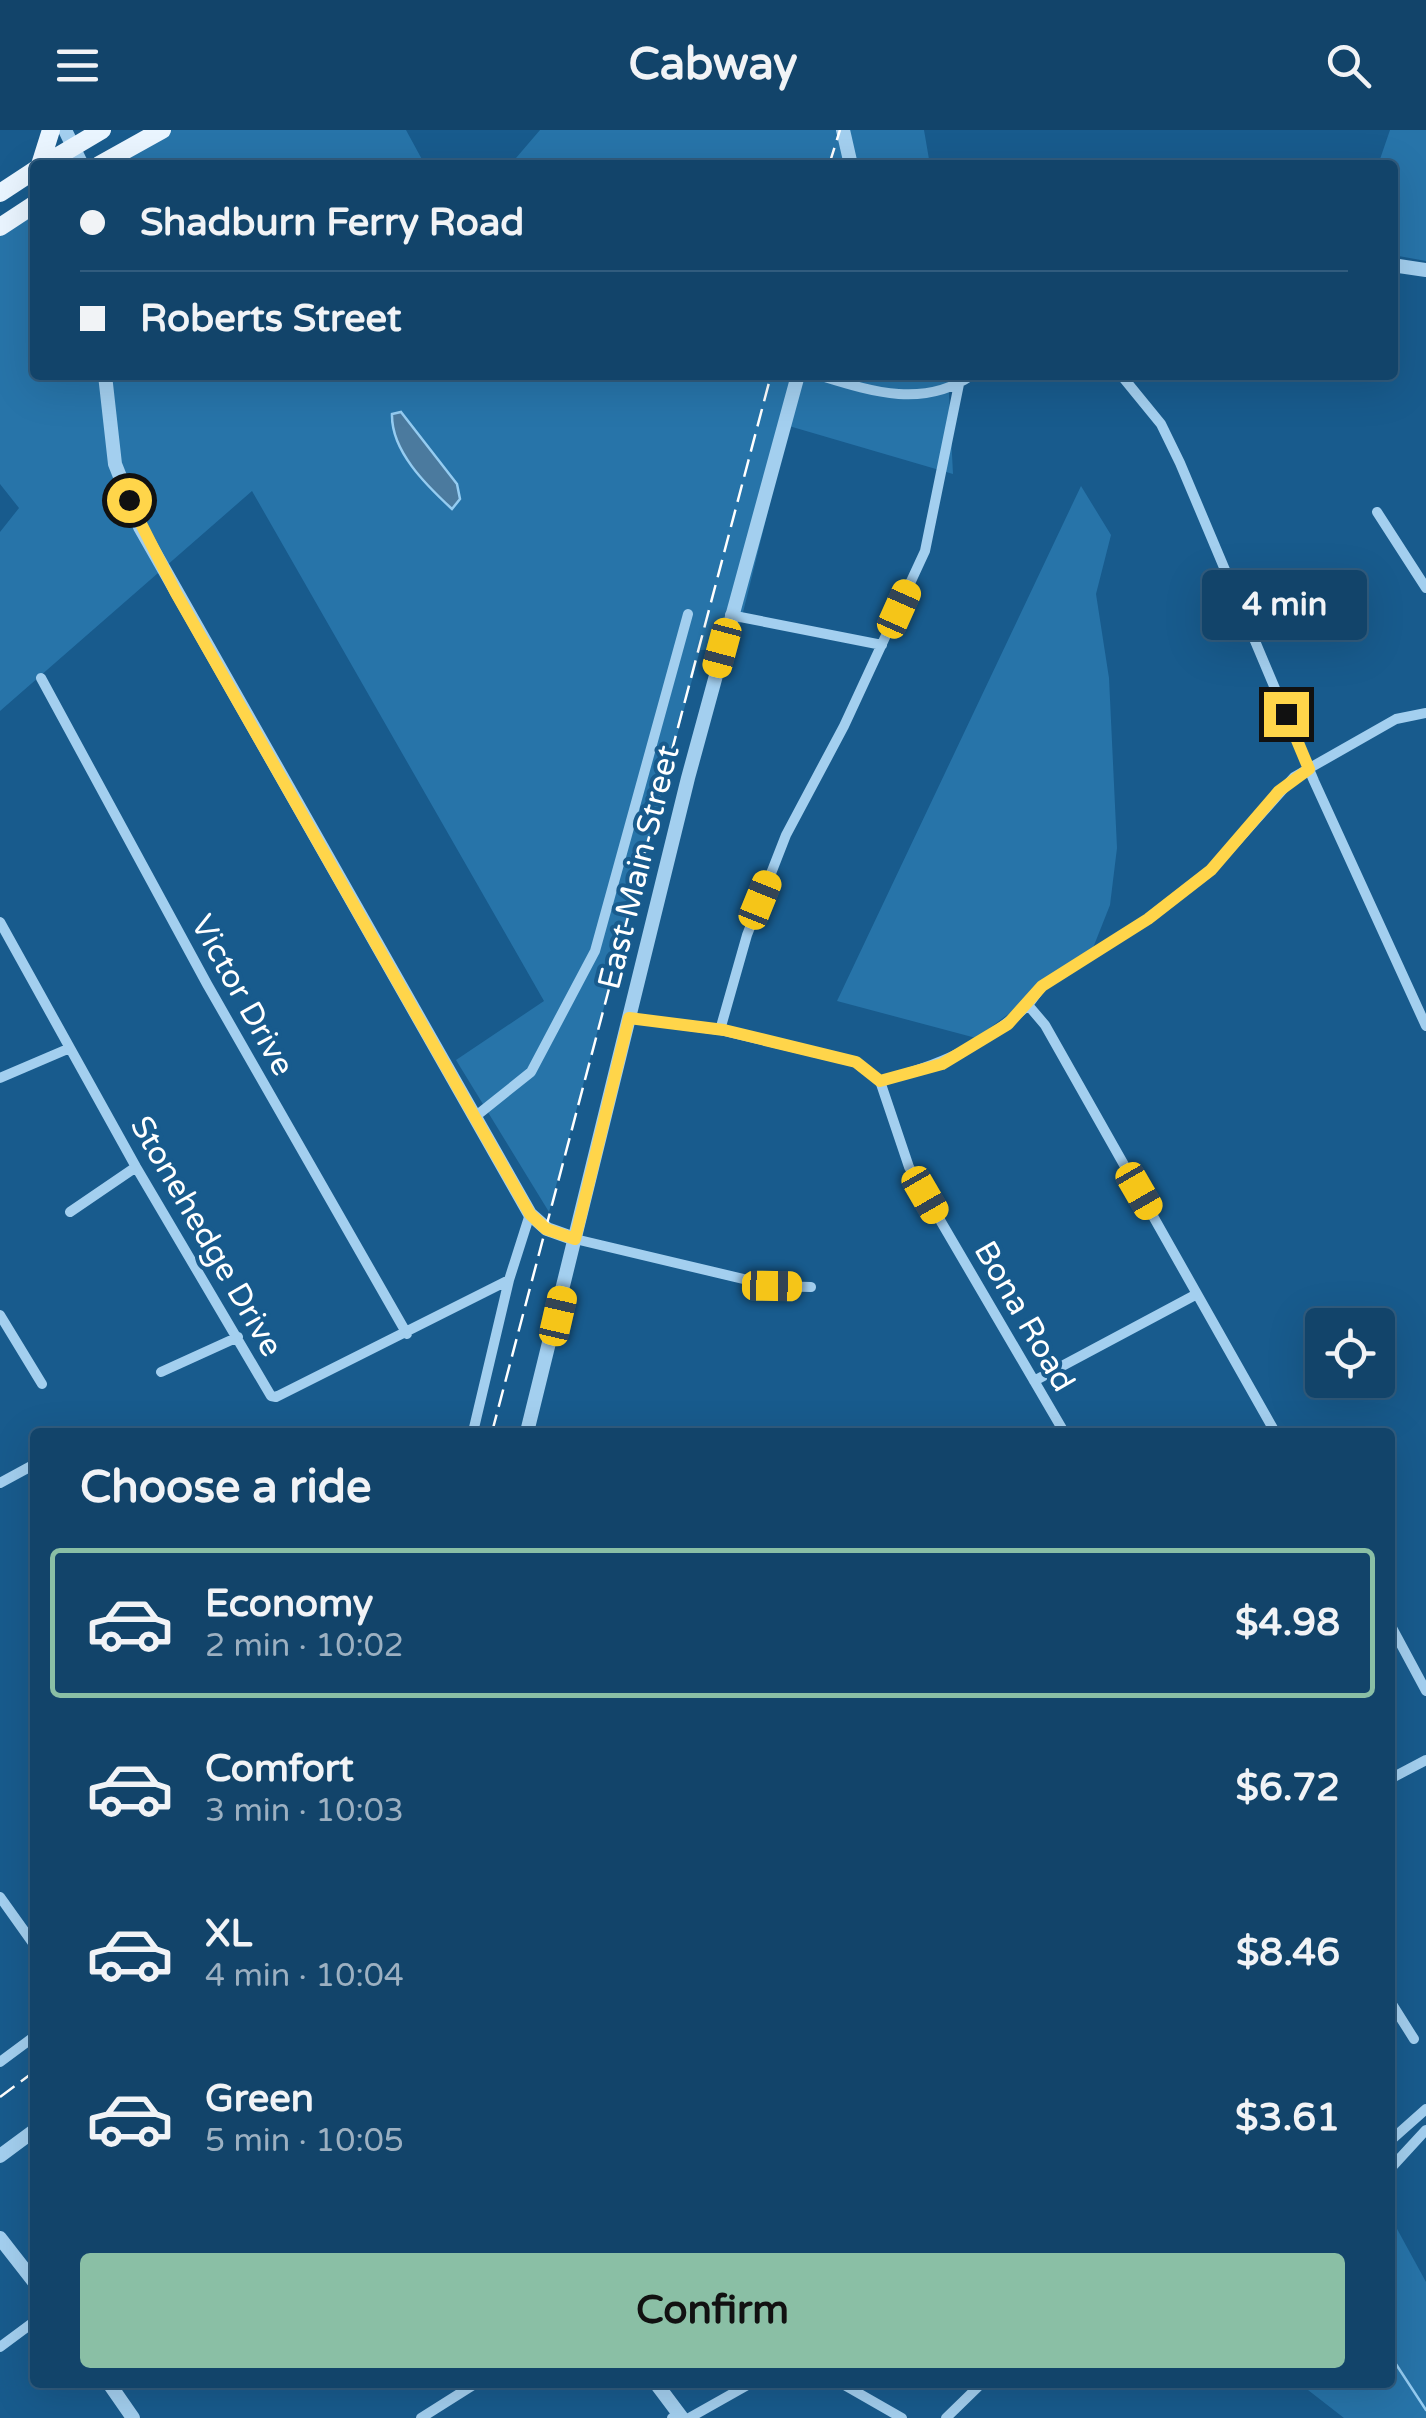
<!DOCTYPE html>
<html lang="en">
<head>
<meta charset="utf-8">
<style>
  body { margin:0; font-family:"Varela Round",sans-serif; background:#1b4b70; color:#f1f3f6; height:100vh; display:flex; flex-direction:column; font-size:38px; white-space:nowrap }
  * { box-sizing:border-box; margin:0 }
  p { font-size:32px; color:#9cb0c1 }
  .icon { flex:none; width:55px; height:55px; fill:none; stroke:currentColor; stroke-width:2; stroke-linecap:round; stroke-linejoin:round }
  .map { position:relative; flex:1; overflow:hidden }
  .side { position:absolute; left:30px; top:1298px; width:1365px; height:960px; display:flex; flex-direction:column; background:#12446a; border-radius:10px; box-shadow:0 10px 40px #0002,0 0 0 2px #315c7e }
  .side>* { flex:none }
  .banner { position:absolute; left:30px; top:30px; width:1368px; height:220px; border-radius:10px; box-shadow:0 10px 40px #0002,0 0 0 2px #315c7e; display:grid; align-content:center; height:220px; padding:0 50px; background:#12446a }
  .controls { position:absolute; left:1305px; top:1178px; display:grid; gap:20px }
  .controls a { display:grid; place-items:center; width:90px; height:90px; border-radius:10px; background:#12446a; box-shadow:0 10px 40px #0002,0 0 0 2px #315c7e; font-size:50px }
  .end { position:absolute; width:45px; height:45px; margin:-22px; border:12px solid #ffd54a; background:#111; box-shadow:0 0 0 5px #111 }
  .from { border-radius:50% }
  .bubble { position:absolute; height:70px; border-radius:10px; background:#12446a; box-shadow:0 10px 40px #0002,0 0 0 2px #315c7e; font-size:32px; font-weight:800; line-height:70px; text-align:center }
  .car { position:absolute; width:30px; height:60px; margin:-30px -15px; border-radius:12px; box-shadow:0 0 8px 2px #0007; background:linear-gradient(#f5c518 24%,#345 0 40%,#f5c518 0 76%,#345 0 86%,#f5c518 0) }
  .banner b { display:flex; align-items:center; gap:35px; height:95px; font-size:38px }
  .banner b+b { border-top:2px solid #315c7e }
  .banner i { width:25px; height:25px; background:#f1f3f6 }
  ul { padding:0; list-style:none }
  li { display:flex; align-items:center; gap:30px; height:150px; margin:0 20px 15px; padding:0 30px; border:5px solid transparent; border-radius:10px }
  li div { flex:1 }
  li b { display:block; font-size:38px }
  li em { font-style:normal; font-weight:800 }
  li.current { border-color:#8abfa5 }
  li>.icon { width:90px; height:90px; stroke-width:1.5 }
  h2 { padding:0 50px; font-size:45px; line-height:120px }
  .action { display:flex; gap:20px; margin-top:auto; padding:20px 50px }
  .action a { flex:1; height:115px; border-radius:10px; background:#8abfa5; color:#111; font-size:40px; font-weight:800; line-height:115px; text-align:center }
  header { display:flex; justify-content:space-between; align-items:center; height:130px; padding:0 50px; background:#12446a; font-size:45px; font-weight:800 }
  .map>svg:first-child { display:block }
  .green { fill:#2774a9 }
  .water { fill:#4b7a9e; stroke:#95ccf1; stroke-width:2.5 }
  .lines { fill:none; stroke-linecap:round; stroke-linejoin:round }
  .stream { stroke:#95ccf1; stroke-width:2.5 }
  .minor { stroke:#a3cfef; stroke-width:10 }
  .tertiary { stroke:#a3cfef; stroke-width:14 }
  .primary { stroke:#eaf5ff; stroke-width:18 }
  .rail { stroke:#fff; stroke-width:2.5; stroke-dasharray:18 8; stroke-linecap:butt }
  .route { stroke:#ffd54a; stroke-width:12 }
  .labels { text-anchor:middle; stroke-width:8; stroke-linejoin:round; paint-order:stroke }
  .street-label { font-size:32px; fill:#fff; stroke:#185b8d }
</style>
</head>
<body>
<header><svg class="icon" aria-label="menu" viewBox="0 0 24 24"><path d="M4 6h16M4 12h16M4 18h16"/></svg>Cabway<svg class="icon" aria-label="search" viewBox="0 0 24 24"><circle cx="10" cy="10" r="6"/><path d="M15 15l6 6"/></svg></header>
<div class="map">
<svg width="1426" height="2288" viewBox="0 0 1426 2288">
  <rect width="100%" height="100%" fill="#185b8d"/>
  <path class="green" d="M 167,0 L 406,0 L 425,35 L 100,35 Z
    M 540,0 L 924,0 L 930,35 L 510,35 Z
    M 1390,0 L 1426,0 L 1426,131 L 1393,125 L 1392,35 L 1378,35 Z
    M 35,74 L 35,245 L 948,245 L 953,344 L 789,296 L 734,519 L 700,520 L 549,1082 L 456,930 L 544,871 L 252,361 L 0,581 L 0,402 L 19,378 L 0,354 L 0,95 Z
    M 1081,356 L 1111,405 L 1096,464 L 1109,548 L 1117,718 L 1110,775 L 1091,823 L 976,908 L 837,871 Z
    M 1390,2086 L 1426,2152 L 1426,2288 L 1344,2288 L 1299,2253 L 1390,2252 Z"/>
  <path class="water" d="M 401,282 L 457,354 L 460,369 L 452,379 C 426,355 391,321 392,284 Z"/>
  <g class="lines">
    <path class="stream" d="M 1390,2225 L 1426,2280"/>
    <path class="minor" d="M 818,245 C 870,261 923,279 972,245
      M 1121,245 L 1161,294 L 1180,333 L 1314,651 L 1426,896
      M 1377,382 L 1426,458
      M 730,485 L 882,515
      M 41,548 L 207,854 L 407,1204
      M 0,792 L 136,1037 L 271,1266 L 276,1267 L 509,1150
      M 1028,875 L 1042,856 L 1148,789 L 1211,740 L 1294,647 L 1396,589 L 1426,583
      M 629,888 L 720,900 L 855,932 L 880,951 L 909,1037 L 1064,1302
      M 720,900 L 747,805 L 786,705 L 844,596 L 925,421 L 959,254
      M 0,948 L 70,918
      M 880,951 C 940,935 981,918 1028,875 L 1045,895 L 1275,1302
      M 476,986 L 531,942 L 595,821 L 688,484
      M 70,1082 L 136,1037
      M 575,1109 L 773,1156 L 811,1157
      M 0,1185 L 42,1254
      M 161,1242 L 238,1207
      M 1034,1251 L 1197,1164
      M 473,1302 L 509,1150 L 530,1084
      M 0,1353 L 35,1334
      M 1390,1494 L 1426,1561
      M 1390,1649 L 1426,1630
      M 0,1767 L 35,1816
      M 1390,1871 L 1414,1909
      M 0,1932 L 35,1906
      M 1390,2011 L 1426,1979
      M 1390,2039 L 1426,2000
      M 0,2217 L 35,2191
      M 839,2252 L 902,2288
      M 421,2288 L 478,2252
      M 672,2288 L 673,2288
      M 689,2288 L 753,2252
      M 946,2288 L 983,2252"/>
    <path class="tertiary" d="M 65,0 L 82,35
      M 843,0 L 851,35
      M 1392,135 L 1426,140
      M 105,245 L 115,334 L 140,397 L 530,1084 L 547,1099 L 575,1109
      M 527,1302 L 688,648 L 798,245
      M 0,2026 L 35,2000
      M 0,2108 L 35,2153
      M 108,2252 L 133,2288
      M 655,2252 L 682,2288"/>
    <path class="primary" d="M 40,35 L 51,0
      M 43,35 L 102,0
      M 99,35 L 162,0
      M 0,63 L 35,40
      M 0,97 L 35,74"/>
    <path class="rail" d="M 829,35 L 840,0
      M 492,1302 L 771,245
      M 0,1967 L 35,1941"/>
  </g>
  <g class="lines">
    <path class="route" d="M 129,370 L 176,463 L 530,1084 L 546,1099 L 575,1109 L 629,888 L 724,900 L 856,932 L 880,951 L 942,934 L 1008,894 L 1042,856 L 1148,789 L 1211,740 L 1279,661 L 1309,639 L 1286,584"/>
  </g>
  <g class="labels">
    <g class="street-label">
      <text transform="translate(638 737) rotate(-76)" y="11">East Main Street</text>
      <text transform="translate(243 865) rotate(61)" y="11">Victor Drive</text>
      <text transform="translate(207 1106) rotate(60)" y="11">Stonehedge Drive</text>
      <text transform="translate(1025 1186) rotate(60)" y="11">Bona Road</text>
    </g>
  </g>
</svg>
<div class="controls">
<a><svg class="icon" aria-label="locate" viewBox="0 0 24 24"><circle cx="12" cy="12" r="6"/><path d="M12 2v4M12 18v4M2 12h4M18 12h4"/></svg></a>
</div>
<i class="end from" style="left:129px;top:370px"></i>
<i class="end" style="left:1286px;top:584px"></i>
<div class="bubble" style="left:1202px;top:440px;width:165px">4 min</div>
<i class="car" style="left:899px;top:479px;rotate:24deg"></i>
<i class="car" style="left:722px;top:518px;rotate:195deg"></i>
<i class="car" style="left:760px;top:770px;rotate:22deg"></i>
<i class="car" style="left:1139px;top:1061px;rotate:150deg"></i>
<i class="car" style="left:925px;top:1065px;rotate:150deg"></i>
<i class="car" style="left:772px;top:1156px;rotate:91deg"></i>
<i class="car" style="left:558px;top:1186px;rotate:13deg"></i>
<div class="banner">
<b><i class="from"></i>Shadburn Ferry Road</b>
<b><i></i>Roberts Street</b>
</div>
<section class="side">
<h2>Choose a ride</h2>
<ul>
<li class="current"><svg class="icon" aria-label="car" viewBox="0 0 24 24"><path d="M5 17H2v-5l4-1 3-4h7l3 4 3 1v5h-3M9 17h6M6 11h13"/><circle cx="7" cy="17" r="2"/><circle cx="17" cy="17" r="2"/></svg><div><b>Economy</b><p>2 min · 10:02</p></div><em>$4.98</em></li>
<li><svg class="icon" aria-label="car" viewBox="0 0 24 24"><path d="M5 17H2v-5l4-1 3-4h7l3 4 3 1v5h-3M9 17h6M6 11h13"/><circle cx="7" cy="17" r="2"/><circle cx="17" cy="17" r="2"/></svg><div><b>Comfort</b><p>3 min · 10:03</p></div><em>$6.72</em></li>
<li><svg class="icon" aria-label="car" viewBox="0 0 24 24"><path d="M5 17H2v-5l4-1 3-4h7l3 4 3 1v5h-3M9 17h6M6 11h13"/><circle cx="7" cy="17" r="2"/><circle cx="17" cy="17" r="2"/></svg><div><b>XL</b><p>4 min · 10:04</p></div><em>$8.46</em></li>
<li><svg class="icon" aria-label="car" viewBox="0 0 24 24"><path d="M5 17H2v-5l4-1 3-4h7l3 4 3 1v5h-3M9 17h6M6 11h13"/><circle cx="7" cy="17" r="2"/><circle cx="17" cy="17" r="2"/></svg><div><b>Green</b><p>5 min · 10:05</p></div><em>$3.61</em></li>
</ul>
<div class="action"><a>Confirm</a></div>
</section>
</div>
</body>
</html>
